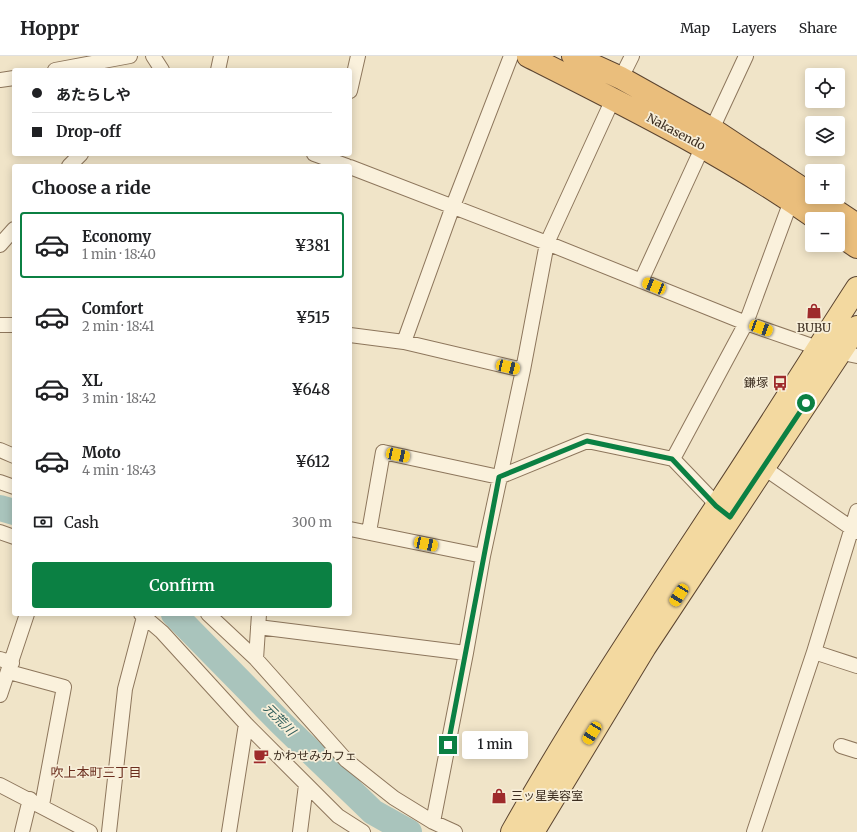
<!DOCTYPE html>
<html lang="en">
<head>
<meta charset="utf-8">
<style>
  body { margin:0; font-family:Merriweather,"Noto Sans JP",serif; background:#f2f2f2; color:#202124; height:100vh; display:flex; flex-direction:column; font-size:15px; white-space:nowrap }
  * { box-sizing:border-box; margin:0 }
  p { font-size:13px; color:#757577 }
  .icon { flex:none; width:22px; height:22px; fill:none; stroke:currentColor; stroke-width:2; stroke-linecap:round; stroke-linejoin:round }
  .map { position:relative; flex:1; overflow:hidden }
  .details { position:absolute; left:12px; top:108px; width:340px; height:452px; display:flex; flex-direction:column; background:#fff; border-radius:4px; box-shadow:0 2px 10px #0003 }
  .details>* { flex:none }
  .guide { position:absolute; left:12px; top:12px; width:340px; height:88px; border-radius:4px; box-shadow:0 2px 10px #0003; display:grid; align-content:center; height:88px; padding:0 20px; background:#fff }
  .tools { position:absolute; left:805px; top:12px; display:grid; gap:8px }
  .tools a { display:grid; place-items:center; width:40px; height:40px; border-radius:4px; background:#fff; box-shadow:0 2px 10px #0003; font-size:20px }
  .end { position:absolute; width:18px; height:18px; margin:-9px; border:5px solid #0b8043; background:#fff; box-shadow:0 0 0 2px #fff }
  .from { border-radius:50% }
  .bubble { position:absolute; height:28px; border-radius:4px; background:#fff; box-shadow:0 2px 10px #0003; font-size:13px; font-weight:600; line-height:28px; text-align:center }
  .car { position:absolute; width:12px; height:24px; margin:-12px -6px; border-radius:5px; box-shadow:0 0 3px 1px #0007; background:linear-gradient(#f5c518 24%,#345 0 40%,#f5c518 0 76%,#345 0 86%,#f5c518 0) }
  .guide b { display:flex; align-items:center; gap:14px; height:38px; font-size:15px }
  .guide b+b { border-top:1px solid #e0e0e0 }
  .guide i { width:10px; height:10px; background:#202124 }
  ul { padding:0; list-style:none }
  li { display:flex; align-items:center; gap:12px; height:66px; margin:0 8px 6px; padding:0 12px; border:2px solid transparent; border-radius:4px }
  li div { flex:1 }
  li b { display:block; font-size:15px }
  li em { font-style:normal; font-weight:600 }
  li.active { border-color:#0b8043 }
  li>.icon { width:36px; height:36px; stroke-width:1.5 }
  h2 { padding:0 20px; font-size:18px; line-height:48px }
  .pay { display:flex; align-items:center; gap:10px; height:44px; padding:0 20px; font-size:15px }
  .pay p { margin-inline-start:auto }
  .cta { display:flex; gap:8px; margin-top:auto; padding:8px 20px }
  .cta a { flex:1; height:46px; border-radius:4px; background:#0b8043; color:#fff; font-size:16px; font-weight:600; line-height:46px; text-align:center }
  header { display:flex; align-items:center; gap:24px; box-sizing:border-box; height:56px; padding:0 20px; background:#fff; border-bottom:1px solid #e0e0e0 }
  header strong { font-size:19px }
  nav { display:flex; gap:22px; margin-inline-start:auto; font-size:14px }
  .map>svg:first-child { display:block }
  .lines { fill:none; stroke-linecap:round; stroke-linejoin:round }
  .river { stroke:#a9c4bc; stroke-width:26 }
  .minor-casing { stroke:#8d765c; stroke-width:16 }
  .primary-casing { stroke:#5b4430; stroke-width:24 }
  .trunk-casing { stroke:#5b4430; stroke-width:24 }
  .minor { stroke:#faf1dc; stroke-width:14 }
  .primary { stroke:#f3d9a0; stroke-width:22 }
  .trunk { stroke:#eabe7c; stroke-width:22 }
  .route { stroke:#0b8043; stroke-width:5 }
  .labels { text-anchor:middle; stroke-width:3.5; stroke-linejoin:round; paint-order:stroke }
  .street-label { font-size:12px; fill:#3d2e20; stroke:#f7eed8 }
  .poi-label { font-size:12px; fill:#3d2e20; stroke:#f7eed8; text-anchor:start }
  .water-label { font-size:13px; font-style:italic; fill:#2f5d5a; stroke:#f7eed8 }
  .neighbourhood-label { font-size:13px; fill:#6b2e1e; stroke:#f7eed8 }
</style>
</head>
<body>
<header>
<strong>Hoppr</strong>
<nav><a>Map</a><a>Layers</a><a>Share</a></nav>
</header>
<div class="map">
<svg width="857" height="776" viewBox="0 0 857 776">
  <rect width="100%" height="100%" fill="#f0e4c8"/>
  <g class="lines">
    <path class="river" d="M 0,452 L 14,456
      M 174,558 L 281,667 L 373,756 L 409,776"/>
    <g class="minor-casing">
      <path id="minor" d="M 153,0 L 162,14
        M 55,14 L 130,0
        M 218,14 L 221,0
        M 621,22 L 632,0
        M 0,24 L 14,22
        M 350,35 L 358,0
        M 712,73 L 746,0
        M 314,98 L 347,110
        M 69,110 L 81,98
        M 350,111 L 547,187 L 746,267 L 818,292 L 857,300
        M 0,189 L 14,173
        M 641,225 L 703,90
        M 0,269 L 14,269
        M 350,279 L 404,286 L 523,314
        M 404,286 L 453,150 L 511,0
        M 0,394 L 14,400
        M 673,403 L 746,267 L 791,145
        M 757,407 L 857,476
        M 0,426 L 14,431
        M 350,473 L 483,500
        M 0,476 L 14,481
        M 369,476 L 383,396 L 499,421 L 587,385 L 673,403 L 722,454
        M 141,558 L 162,576 L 246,668 L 338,760 L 363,776
        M 208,558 L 256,603 L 346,704 L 394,742 L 433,766 L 455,776
        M 258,571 L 466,597
        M 814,596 L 857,610
        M 0,603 L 12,607
        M 256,603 L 259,558
        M 9,616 L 64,631 L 42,749
        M 0,639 L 27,558
        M 841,690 L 857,695
        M 0,729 L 90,776
        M 433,766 L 466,597 L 483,500 L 523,314 L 547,187 L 613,43
        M 22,776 L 30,743
        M 109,776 L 125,633 L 144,561
        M 229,776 L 246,668
        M 300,776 L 306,729
        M 754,776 L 814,596 L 857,455"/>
    </g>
    <g class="primary-casing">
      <path id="primary" d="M 512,776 C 577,660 651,550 724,439 C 769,371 812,301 857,232
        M 533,776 L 645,591 L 857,271"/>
    </g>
    <g class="trunk-casing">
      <path id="trunk" d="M 528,0 C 627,50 726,99 817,163
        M 573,0 L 621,22 L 712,73 L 812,139
        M 815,141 L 857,169
        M 838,178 L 857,191"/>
    </g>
    <use href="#minor" class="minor"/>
    <use href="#primary" class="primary"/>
    <use href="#trunk" class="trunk"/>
  </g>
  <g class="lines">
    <path class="route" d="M 448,689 L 499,421 L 587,385 L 672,403 L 716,450 L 730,461 L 806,347"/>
  </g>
  <defs>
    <g id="shop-bare" transform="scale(1.2)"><path d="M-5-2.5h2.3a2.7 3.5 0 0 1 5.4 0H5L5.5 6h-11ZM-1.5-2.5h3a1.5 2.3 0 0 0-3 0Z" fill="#9e2a2b" stroke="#f7eed8" stroke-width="2.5" paint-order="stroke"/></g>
    <g id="bus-bare" transform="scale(1.2)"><path d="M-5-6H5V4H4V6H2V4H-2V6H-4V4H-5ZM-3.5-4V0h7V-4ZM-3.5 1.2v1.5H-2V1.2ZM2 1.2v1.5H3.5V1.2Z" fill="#9e2a2b" stroke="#f7eed8" stroke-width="2.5" paint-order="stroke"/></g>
    <g id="cafe-bare" transform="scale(1.2)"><path d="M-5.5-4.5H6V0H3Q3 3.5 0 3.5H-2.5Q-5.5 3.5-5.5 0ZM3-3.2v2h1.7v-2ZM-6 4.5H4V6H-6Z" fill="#9e2a2b" stroke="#f7eed8" stroke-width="2.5" paint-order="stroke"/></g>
  </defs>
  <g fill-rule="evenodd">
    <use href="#shop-bare" x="814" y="255"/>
    <use href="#bus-bare" x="780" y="327"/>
    <use href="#cafe-bare" x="261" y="700"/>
    <use href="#shop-bare" x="499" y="740"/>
  </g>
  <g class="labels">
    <g class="street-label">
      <text transform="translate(676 76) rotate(28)" y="4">Nakasendo</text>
    </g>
    <g class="poi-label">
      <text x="814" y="276" text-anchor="middle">BUBU</text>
      <text x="768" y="331" text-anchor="end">鎌塚</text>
      <text x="273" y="704">かわせみカフェ</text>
      <text x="511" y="744">三ッ星美容室</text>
    </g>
    <g class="water-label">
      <text transform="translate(280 663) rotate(45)" y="5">元荒川</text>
    </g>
    <g class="neighbourhood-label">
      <text x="96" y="721">吹上本町三丁目</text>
    </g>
  </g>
</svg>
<div class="tools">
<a><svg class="icon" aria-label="locate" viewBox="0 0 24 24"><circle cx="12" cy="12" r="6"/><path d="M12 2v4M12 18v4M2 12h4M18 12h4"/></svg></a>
<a><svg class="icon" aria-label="layers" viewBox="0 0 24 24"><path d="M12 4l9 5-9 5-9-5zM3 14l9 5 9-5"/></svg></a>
<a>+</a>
<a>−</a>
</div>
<i class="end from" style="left:806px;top:347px"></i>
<i class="end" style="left:448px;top:689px"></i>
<div class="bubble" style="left:462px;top:675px;width:66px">1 min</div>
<i class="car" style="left:654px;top:230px;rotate:292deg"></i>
<i class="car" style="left:761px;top:272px;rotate:110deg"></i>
<i class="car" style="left:508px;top:311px;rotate:103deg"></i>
<i class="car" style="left:398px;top:399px;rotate:102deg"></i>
<i class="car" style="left:426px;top:488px;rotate:102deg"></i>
<i class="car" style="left:679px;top:539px;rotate:213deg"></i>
<i class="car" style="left:592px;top:677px;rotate:212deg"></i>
<div class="guide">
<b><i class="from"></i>あたらしや</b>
<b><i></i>Drop-off</b>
</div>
<section class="details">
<h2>Choose a ride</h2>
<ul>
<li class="active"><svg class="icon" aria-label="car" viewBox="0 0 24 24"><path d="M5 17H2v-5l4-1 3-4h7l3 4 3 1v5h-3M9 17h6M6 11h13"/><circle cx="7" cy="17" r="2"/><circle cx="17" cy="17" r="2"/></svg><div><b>Economy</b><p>1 min · 18:40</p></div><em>¥381</em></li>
<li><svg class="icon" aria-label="car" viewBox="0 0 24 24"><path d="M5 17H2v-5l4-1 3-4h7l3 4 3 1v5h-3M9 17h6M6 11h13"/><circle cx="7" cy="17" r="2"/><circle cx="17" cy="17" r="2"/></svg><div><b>Comfort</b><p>2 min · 18:41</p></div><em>¥515</em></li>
<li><svg class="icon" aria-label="car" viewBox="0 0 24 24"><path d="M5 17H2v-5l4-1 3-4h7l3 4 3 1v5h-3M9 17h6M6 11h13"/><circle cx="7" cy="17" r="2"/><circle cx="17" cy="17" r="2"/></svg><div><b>XL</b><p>3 min · 18:42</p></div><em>¥648</em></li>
<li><svg class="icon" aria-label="car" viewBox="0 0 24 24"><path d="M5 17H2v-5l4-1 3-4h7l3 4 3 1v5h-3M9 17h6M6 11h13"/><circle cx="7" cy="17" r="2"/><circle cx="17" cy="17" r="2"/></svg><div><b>Moto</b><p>4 min · 18:43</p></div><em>¥612</em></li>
</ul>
<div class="pay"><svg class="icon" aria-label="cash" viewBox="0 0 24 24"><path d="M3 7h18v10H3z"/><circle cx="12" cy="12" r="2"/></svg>Cash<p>300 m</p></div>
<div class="cta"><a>Confirm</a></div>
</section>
</div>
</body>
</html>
